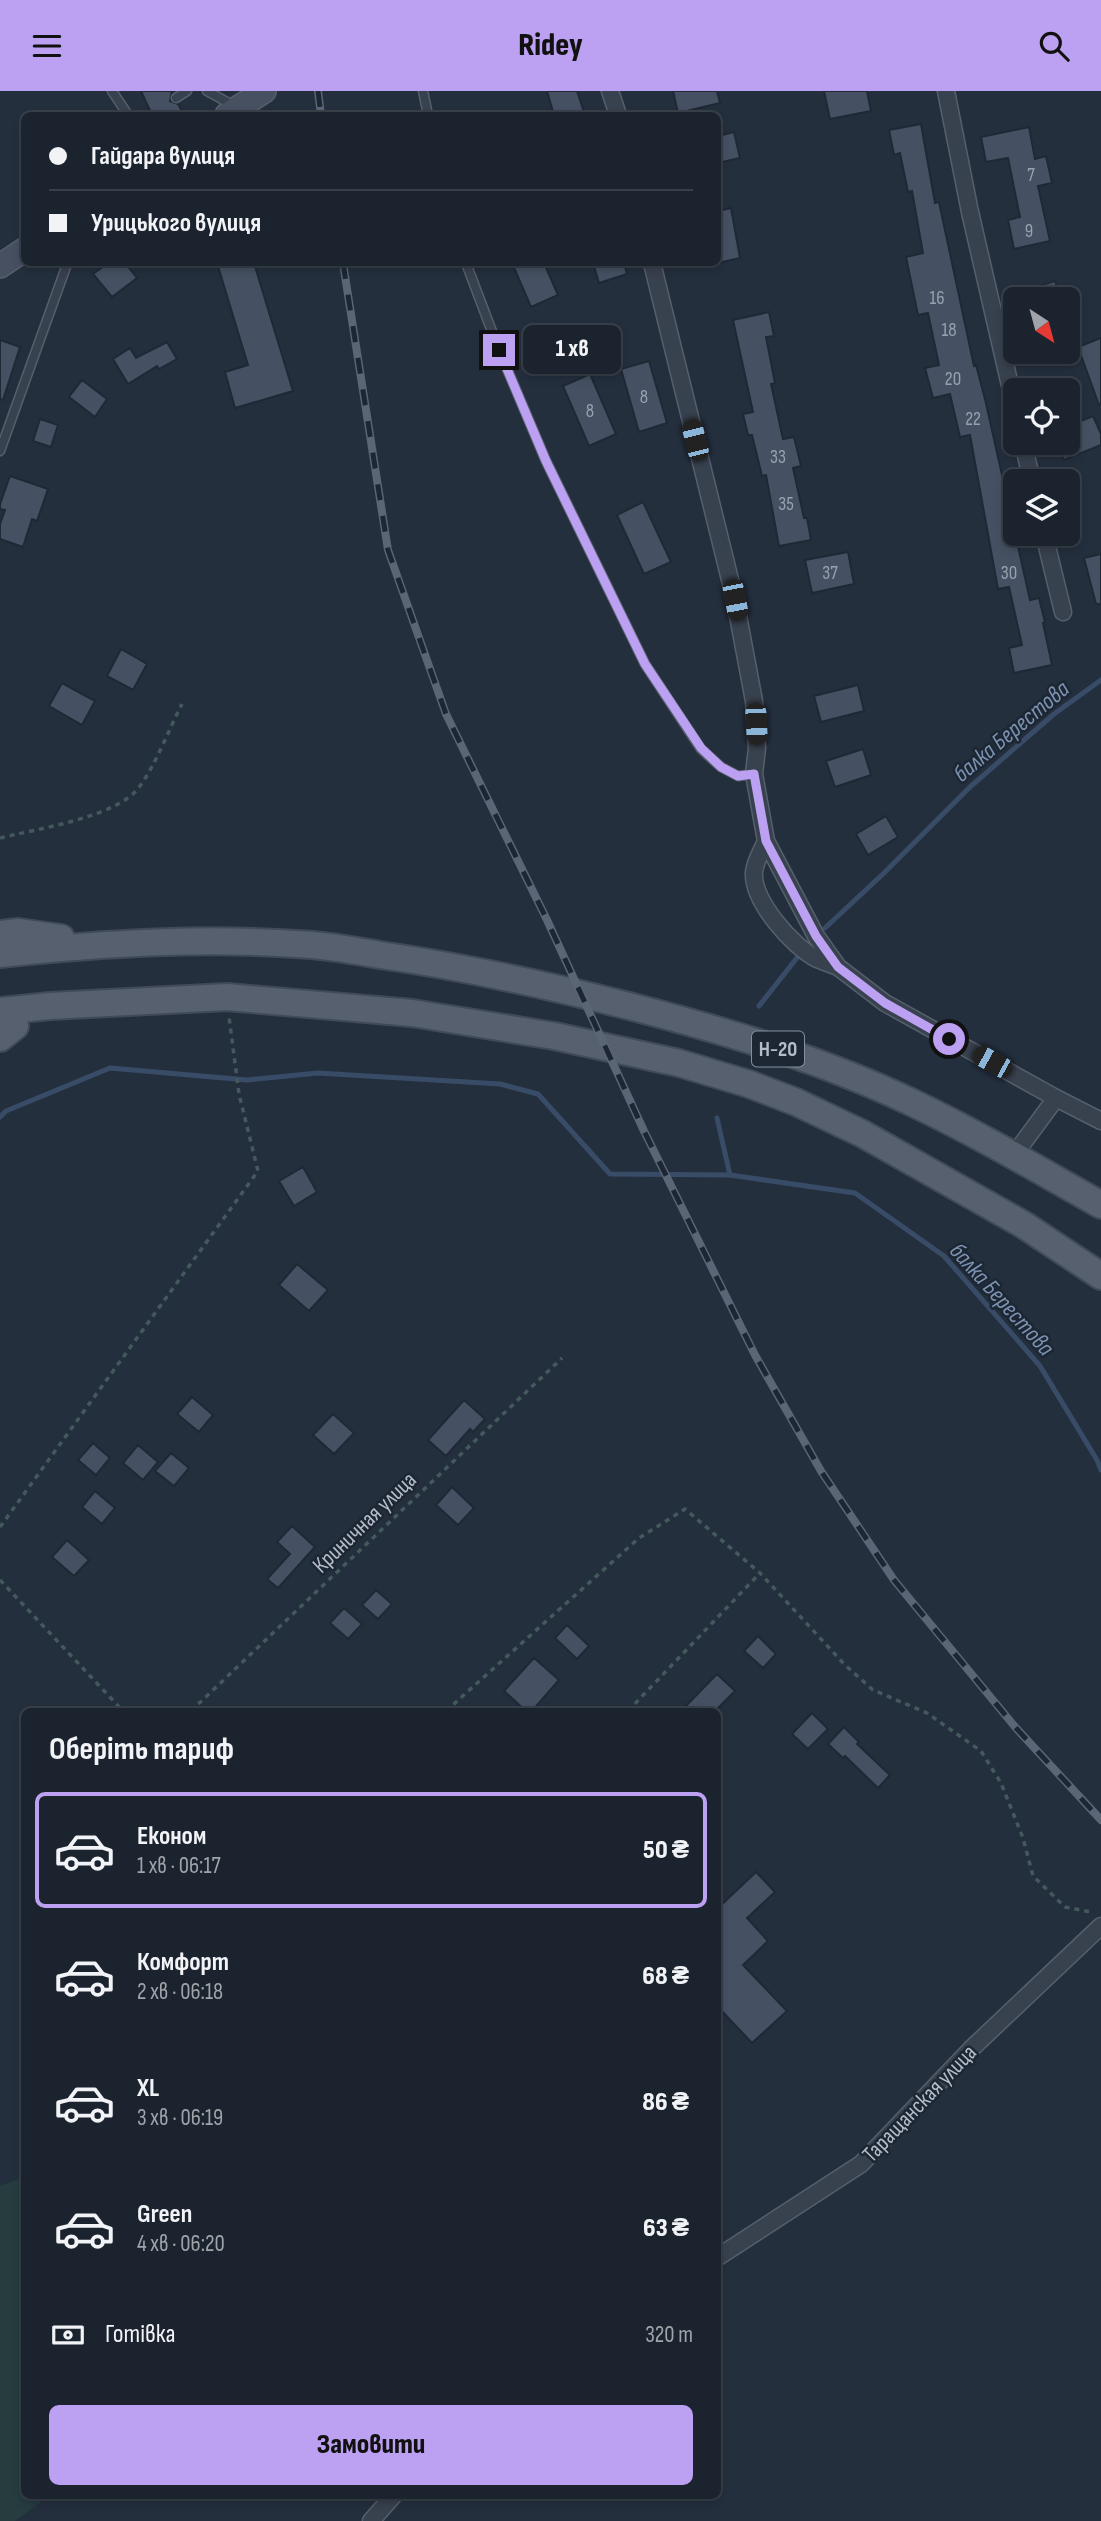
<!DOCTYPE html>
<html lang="uk">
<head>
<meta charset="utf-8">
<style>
  body { margin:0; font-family:"Sofia Sans Condensed",sans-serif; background:#282f3a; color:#f1f3f6; height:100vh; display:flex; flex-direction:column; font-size:26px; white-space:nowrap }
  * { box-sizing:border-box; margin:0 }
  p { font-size:23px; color:#a0a4aa }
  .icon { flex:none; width:38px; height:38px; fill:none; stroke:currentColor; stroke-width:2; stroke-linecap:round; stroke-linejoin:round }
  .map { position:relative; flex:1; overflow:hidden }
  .details { position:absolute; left:21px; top:1617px; width:700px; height:791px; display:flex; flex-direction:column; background:#1b232e; border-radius:10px; box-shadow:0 4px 10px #0003,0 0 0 2px #39404a }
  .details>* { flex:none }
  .hud { position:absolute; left:21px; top:21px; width:700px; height:154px; border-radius:10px; box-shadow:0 4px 10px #0003,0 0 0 2px #39404a; display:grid; align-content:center; height:154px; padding:0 28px; background:#1b232e }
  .needle { width:46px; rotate:144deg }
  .controls { position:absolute; left:1003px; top:196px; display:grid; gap:14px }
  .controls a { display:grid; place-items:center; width:77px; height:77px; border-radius:10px; background:#1b232e; box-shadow:0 4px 10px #0003,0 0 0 2px #39404a; font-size:35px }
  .end { position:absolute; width:32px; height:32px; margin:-16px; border:9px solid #bca0f2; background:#111; box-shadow:0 0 0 4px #111 }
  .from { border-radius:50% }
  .bubble { position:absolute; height:49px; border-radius:10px; background:#1b232e; box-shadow:0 4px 10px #0003,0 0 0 2px #39404a; font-size:23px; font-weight:800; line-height:49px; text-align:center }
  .car { position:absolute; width:21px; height:42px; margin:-21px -10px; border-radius:9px; box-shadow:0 0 5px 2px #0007; background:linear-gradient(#222 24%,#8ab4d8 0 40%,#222 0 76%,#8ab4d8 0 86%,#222 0) }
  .hud b { display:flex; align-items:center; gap:24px; height:66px; font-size:26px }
  .hud b+b { border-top:2px solid #39404a }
  .hud i { width:18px; height:18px; background:#f1f3f6 }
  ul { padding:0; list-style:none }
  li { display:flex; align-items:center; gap:21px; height:116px; margin:0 14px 10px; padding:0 14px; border:4px solid transparent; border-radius:10px }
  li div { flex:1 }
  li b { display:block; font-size:26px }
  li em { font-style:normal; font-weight:800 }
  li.current { border-color:#bca0f2 }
  li>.icon { width:63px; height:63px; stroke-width:1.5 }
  h2 { padding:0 28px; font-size:32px; line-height:84px }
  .pay { display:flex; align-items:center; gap:18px; height:77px; padding:0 28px; font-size:26px }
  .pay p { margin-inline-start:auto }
  .action { display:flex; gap:14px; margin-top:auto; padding:14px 28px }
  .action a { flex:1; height:80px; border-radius:10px; background:#bca0f2; color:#111; font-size:28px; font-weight:800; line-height:80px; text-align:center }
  header { display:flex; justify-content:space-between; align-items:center; height:91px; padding:0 28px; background:#bca0f2; color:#111; font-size:32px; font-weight:800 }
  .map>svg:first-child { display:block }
  .green { fill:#263c3f }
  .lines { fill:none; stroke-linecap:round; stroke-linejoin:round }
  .stream { stroke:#394c67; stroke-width:5 }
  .building { fill:#455162; stroke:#1f2835; stroke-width:2 }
  .service-casing { stroke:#565f6c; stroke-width:11 }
  .minor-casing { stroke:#565f6c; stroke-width:19 }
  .secondary-casing { stroke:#565f6c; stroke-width:26 }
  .primary-casing { stroke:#414a57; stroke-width:30 }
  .path { stroke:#44595c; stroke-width:3.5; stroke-dasharray:5 5; stroke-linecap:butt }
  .service { stroke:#38414e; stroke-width:8 }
  .minor { stroke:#38414e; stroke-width:16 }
  .secondary { stroke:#465061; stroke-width:23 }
  .primary { stroke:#56606e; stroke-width:26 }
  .rail-casing { stroke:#5a6575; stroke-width:8 }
  .rail { stroke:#1d2633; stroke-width:5; stroke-dasharray:16; stroke-linecap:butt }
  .route { stroke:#bca0f2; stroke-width:9 }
  .labels { text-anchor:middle; stroke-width:5; stroke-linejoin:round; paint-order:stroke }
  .number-label { font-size:19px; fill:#98a1af }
  .shield { fill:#1d2633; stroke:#878f9c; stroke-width:2 }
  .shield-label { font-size:21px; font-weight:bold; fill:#b4bcc9 }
  .street-label { font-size:23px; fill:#b4bcc9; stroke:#1d2633 }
  .water-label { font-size:24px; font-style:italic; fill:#7c92b1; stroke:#1d2633 }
</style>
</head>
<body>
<header><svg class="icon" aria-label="menu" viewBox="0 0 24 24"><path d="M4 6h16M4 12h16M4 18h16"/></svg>Ridey<svg class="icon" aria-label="search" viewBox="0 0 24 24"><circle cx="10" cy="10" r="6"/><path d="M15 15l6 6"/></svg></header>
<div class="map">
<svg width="1101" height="2430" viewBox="0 0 1101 2430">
  <rect width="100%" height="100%" fill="#242f3e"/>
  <path class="green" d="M 24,2086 L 24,2404 L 49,2405 L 15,2430 L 0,2430 L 0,2095 Z"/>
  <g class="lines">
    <path class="stream" d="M 825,837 L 884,782 L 970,696 L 1054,623 L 1101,589
      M 759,915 L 800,863
      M 0,1026 L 6,1020 L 110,977 L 247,989 L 318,982 L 500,993 L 538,1003 L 610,1083 L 730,1084 L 855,1102 L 944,1165 L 1040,1275 L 1097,1369 L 1101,1379
      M 717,1027 L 730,1084"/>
  </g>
  <path class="building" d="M 141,0 L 172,0 L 170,10 L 178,13 L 184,24 L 152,24 Z
    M 547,0 L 577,0 L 585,24 L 554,24 Z
    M 673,0 L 717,0 L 720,12 L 678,22 Z
    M 824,0 L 867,0 L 871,20 L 830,28 Z
    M 921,33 L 935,112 L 939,111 L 974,275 L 976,274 L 985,308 L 1030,509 L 1039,507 L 1045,531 L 1043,532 L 1052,574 L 1014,582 L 1009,557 L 1022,554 L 1009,496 L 998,498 L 970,344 L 960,346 L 950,303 L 933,307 L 925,277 L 939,274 L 928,222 L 918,224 L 906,166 L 923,162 L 912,100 L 908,101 L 900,62 L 894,64 L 889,39 Z
    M 1029,36 L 1035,68 L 1046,65 L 1052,92 L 1038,95 L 1050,150 L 1014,158 L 1008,129 L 1020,126 L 1008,67 L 986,71 L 981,46 Z
    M 734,41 L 740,67 L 718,72 L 718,45 Z
    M 731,117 L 740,167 L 718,172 L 718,120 Z
    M 108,172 L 125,172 L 137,187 L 112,206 L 93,183 Z
    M 217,172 L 254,172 L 293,300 L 235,317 L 225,281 L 248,274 Z
    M 512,172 L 544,172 L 558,204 L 531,216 Z
    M 593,172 L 624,172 L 627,183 L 599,192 Z
    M 1055,190 L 1061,208 L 1007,208 L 1006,205 Z
    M 769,221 L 774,245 L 766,246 L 775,292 L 771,293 L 783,348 L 794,346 L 801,375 L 793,377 L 804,427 L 807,427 L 811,449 L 779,455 L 766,384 L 762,385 L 752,344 L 748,344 L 743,323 L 753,321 L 733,229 Z
    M 1101,247 L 1101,313 L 1099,314 L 1078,256 Z
    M 0,249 L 20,256 L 3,309 L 0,308 Z
    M 167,251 L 177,268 L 159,278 L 157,275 L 128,293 L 113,268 L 130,257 L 136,267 Z
    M 649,270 L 667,332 L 639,341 L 621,278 Z
    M 590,283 L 616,343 L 589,355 L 563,295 Z
    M 82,289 L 107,308 L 95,326 L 69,306 Z
    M 1093,325 L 1101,343 L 1101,354 L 1064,369 L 1057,352 L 1068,352 L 1068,335 Z
    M 40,328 L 58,334 L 51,356 L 33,350 Z
    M 10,385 L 48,398 L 37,430 L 32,428 L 23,456 L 0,448 L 0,433 L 5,419 L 0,418 L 0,413 Z
    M 643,411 L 671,471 L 644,483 L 617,424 Z
    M 848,461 L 854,493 L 812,502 L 805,469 Z
    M 1101,463 L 1101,513 L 1096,513 L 1084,467 Z
    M 121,558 L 147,573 L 133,599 L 107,585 Z
    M 62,592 L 95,610 L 82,634 L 49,615 Z
    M 858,594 L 864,620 L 821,631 L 814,605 Z
    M 863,658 L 871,684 L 835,696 L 826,670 Z
    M 886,725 L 898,746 L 868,764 L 856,743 Z
    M 303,1076 L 317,1101 L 294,1115 L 279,1090 Z
    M 297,1173 L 328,1199 L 309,1220 L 279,1194 Z
    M 192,1306 L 213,1324 L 199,1341 L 177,1323 Z
    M 464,1309 L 485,1328 L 473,1341 L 470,1338 L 446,1365 L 428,1349 Z
    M 333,1323 L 354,1342 L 334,1363 L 313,1344 Z
    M 93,1352 L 110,1367 L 96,1384 L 78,1369 Z
    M 138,1354 L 158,1371 L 143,1389 L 123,1372 Z
    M 171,1362 L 189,1377 L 174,1395 L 155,1380 Z
    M 452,1396 L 474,1417 L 458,1434 L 436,1414 Z
    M 95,1400 L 115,1417 L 102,1433 L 82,1416 Z
    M 292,1435 L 315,1456 L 278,1497 L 267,1488 L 290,1463 L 277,1451 Z
    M 67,1449 L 89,1469 L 74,1485 L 52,1466 Z
    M 376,1499 L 392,1513 L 378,1528 L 362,1514 Z
    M 344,1517 L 362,1533 L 348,1548 L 330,1532 Z
    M 567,1534 L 589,1555 L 577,1568 L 555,1547 Z
    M 758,1545 L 776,1563 L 763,1577 L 744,1560 Z
    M 534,1567 L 559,1589 L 532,1620 L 526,1620 L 504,1600 Z
    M 717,1583 L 735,1600 L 715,1620 L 681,1620 Z
    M 812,1622 L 828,1638 L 808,1658 L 792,1643 Z
    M 844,1636 L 859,1651 L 857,1653 L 890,1684 L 878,1697 L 845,1665 L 843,1667 L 828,1653 Z
    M 756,1781 L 775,1801 L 747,1827 L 768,1850 L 743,1874 L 787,1920 L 752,1952 L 718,1916 L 718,1817 Z"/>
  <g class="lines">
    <g class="service-casing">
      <path id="service" d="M 112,0 L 128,24
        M 207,0 L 236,16
        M 423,0 L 428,24
        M 176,7 L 187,0
        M 466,172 L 499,259 L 546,370 L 645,573 L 701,658 L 721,676 L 738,685 L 754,683
        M 0,360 L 66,176 L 64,172"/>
    </g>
    <g class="minor-casing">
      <path id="minor" d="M 610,0 L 618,24
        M 946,0 L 970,121 L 1015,316
        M 652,172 L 735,509 L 754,610 L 757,657 L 754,683 L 766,750 L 816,845 L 838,876 L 885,912 L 1056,1007
        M 1023,352 L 1032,390
        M 1044,443 L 1063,521
        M 766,750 C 762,760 755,770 754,781 C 752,810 793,856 817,868 C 824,871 831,873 838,876
        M 1014,1064 L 1056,1007 L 1101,1030
        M 718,2166 L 861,2073 L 971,1958 L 1101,1835
        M 371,2430 L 394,2404"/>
    </g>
    <g class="secondary-casing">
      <path id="secondary" d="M 227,24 L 264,0
        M 0,175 L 24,159"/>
    </g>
    <g class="primary-casing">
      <path id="primary" d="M 0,843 L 18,841 L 61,847
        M 0,863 C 104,852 207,846 312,854 C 334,856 358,860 380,864 C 465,876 547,894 629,915 C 726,940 823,969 913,1012 C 978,1043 1039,1079 1101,1114
        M 0,920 L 50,915 L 227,906 L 412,922 L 554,945 L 679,972 L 749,993 L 796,1011 L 863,1043 L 1024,1134 L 1101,1185
        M 0,947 L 15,935"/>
    </g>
    <path class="path" d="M 0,747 C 36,738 119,726 140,695 C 156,673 169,638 182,613
      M 0,1436 L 258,1080 L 239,1003 L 229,926
      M 0,1489 L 123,1620
      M 191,1620 L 562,1267
      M 446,1620 L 639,1447 L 685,1418 L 760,1482 L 845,1574 L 873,1599 L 927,1622 L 981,1660 L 1001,1692 L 1023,1747 L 1033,1785 L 1065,1816 L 1091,1821
      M 628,1620 L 760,1482"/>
    <use href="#service" class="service"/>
    <use href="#minor" class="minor"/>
    <use href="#secondary" class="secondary"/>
    <use href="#primary" class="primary"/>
    <g class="rail-casing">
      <path id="rail" d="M 318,0 L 321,24
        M 343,172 L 388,459 L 446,623 L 547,829 L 644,1040 L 755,1264 L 821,1380 L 894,1489 L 1016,1637 L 1101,1729"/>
    </g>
    <use href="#rail" class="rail"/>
  </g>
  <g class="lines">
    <path class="route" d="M 499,259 L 546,370 L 645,573 L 701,657 L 721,676 L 738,685 L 754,683 L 766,750 L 816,845 L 838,876 L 885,912 L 949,948"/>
  </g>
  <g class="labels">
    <g class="number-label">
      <text x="1031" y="90">7</text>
      <text x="1029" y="146">9</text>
      <text x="937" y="213">16</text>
      <text x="949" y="245">18</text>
      <text x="953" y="294">20</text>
      <text x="644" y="312">8</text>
      <text x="590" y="326">8</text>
      <text x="973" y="334">22</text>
      <text x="778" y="372">33</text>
      <text x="786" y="419">35</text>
      <text x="830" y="488">37</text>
      <text x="1009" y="488">30</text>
    </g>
    <rect class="shield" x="752" y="940.5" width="52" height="35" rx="5"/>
    <g class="shield-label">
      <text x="778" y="965">Н-20</text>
    </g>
    <g class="street-label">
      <text transform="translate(364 1431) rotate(-44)" y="8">Криничная улица</text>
      <text transform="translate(919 2012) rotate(-46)" y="8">Таращанская улица</text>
    </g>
    <g class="water-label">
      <text transform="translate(1011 640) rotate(-40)" y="8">балка Берестова</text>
      <text transform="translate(1002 1208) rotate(48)" y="8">балка Берестова</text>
    </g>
  </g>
</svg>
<div class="controls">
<a><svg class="needle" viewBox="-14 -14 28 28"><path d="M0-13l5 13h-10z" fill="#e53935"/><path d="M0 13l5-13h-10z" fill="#a0a4aa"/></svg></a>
<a><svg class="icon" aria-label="locate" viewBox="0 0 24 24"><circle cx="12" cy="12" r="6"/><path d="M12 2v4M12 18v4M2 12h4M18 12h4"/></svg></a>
<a><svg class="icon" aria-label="layers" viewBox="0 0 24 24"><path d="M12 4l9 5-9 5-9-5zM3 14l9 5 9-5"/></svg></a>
</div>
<i class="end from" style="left:949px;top:948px"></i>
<i class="end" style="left:499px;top:259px"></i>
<div class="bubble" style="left:523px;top:234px;width:98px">1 хв</div>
<i class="car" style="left:695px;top:349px;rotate:346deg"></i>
<i class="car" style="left:735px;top:509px;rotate:169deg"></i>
<i class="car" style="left:756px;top:633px;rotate:177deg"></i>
<i class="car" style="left:992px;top:971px;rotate:299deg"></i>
<div class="hud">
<b><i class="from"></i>Гайдара вулиця</b>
<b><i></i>Урицького вулиця</b>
</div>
<section class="details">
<h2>Оберіть тариф</h2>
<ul>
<li class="current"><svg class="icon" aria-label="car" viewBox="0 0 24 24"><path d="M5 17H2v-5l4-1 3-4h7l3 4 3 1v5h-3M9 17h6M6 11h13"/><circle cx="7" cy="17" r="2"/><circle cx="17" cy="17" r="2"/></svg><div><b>Економ</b><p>1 хв · 06:17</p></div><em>50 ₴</em></li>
<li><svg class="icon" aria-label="car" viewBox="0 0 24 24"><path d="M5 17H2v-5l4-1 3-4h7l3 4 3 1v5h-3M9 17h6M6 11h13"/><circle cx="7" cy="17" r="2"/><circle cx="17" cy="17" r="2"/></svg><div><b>Комфорт</b><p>2 хв · 06:18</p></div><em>68 ₴</em></li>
<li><svg class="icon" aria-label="car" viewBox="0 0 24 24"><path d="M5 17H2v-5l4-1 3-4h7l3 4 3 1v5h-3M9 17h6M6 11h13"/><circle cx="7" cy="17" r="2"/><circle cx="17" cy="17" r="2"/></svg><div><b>XL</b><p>3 хв · 06:19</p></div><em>86 ₴</em></li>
<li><svg class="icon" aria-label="car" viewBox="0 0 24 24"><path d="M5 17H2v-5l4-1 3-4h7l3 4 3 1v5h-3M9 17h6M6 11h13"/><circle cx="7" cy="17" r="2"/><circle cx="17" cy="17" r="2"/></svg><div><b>Green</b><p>4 хв · 06:20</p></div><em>63 ₴</em></li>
</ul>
<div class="pay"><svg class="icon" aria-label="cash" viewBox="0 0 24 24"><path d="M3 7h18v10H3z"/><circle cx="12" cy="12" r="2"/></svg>Готівка<p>320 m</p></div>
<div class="action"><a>Замовити</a></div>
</section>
</div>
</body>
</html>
